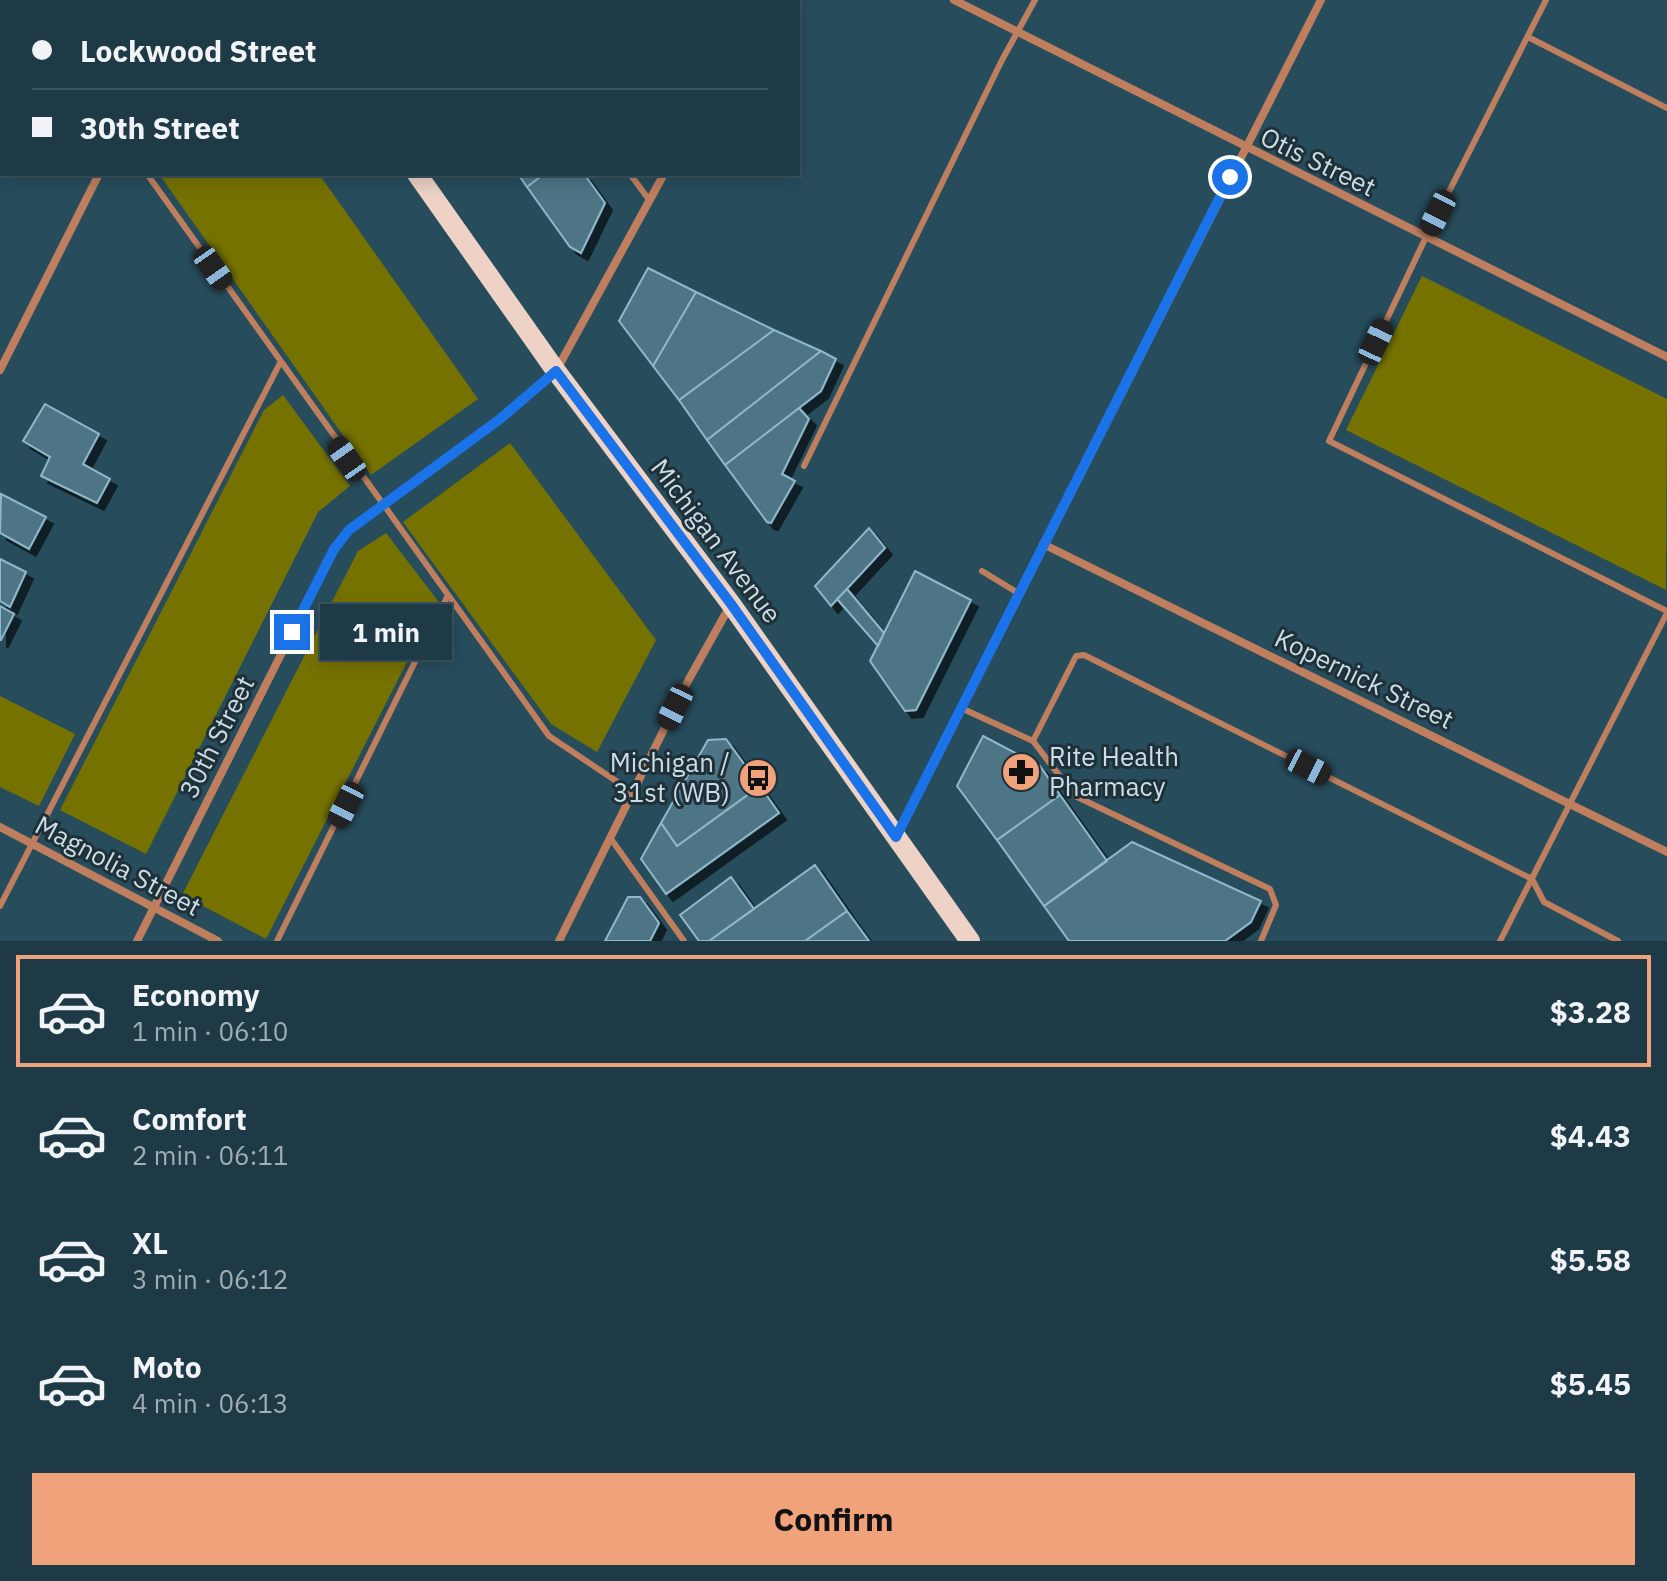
<!DOCTYPE html>
<html lang="en">
<head>
<meta charset="utf-8">
<style>
  body { margin:0; font-family:"IBM Plex Sans",sans-serif; background:#25414d; color:#f1f3f6; height:100vh; display:flex; flex-direction:column; font-size:30px; white-space:nowrap }
  * { box-sizing:border-box; margin:0 }
  p { font-size:26px; color:#a0adb3 }
  .icon { flex:none; width:44px; height:44px; fill:none; stroke:currentColor; stroke-width:2; stroke-linecap:round; stroke-linejoin:round }
  .map { position:relative; height:941px; overflow:hidden }
  .panel { display:flex; flex-direction:column; background:#1d3a46; flex:1 }
  .panel>* { flex:none }
  .hud { position:absolute; left:0px; top:0px; width:800px; height:176px; box-shadow:0 4px 20px #0003,0 0 0 2px #3b545f; display:grid; align-content:center; height:176px; padding:0 32px; background:#1d3a46 }
  .end { position:absolute; width:36px; height:36px; margin:-18px; border:10px solid #1a73e8; background:#fff; box-shadow:0 0 0 4px #fff }
  .from { border-radius:50% }
  .bubble { position:absolute; height:56px; border-radius:0px; background:#1d3a46; box-shadow:0 4px 20px #0003,0 0 0 2px #3b545f; font-size:26px; font-weight:700; line-height:56px; text-align:center }
  .car { position:absolute; width:24px; height:48px; margin:-24px -12px; border-radius:10px; box-shadow:0 0 6px 2px #0007; background:linear-gradient(#222 24%,#8ab4d8 0 40%,#222 0 76%,#8ab4d8 0 86%,#222 0) }
  .hud b { display:flex; align-items:center; gap:28px; height:76px; font-size:30px }
  .hud b+b { border-top:2px solid #3b545f }
  .hud i { width:20px; height:20px; background:#f1f3f6 }
  ul { padding:14px 0 0; list-style:none }
  li { display:flex; align-items:center; gap:24px; height:112px; margin:0 16px 12px; padding:0 16px; border:4px solid transparent; border-radius:0px }
  li div { flex:1 }
  li b { display:block; font-size:30px }
  li em { font-style:normal; font-weight:700 }
  li.active { border-color:#f0a27a }
  li>.icon { width:72px; height:72px; stroke-width:1.5 }
  .primary-button { display:flex; gap:16px; margin-top:auto; padding:16px 32px }
  .primary-button a { flex:1; height:92px; border-radius:0px; background:#f0a27a; color:#111; font-size:32px; font-weight:700; line-height:92px; text-align:center }
  .map>svg:first-child { display:block }
  .green { fill:#767200 }
  .building { fill:#4d7586; stroke:#8fb8cb; stroke-width:2; filter:url(#shadow) }
  .lines { fill:none; stroke-linecap:round; stroke-linejoin:round }
  .service { stroke:#bf7f5e; stroke-width:6 }
  .minor { stroke:#bf7f5e; stroke-width:8 }
  .primary { stroke:#edd2c5; stroke-width:20 }
  .route { stroke:#1a73e8; stroke-width:10 }
  .labels { text-anchor:middle; stroke-width:6; stroke-linejoin:round; paint-order:stroke }
  .street-label { font-size:26px; fill:#c9dee7; stroke:#203038 }
  .poi-label { font-size:26px; fill:#c9dee7; stroke:#203038; text-anchor:start }
</style>
</head>
<body>
<div class="map">
<svg width="1667" height="941" viewBox="0 0 1667 941">
  <defs>
    <filter id="shadow"><feDropShadow dx="7" dy="7" stdDeviation="0" flood-color="#0009"/></filter>
  </defs>
  <rect width="100%" height="100%" fill="#274d5d"/>
  <path class="green" d="M 159,174 L 319,174 L 478,399 L 371,475 Z
    M 1422,276 L 1667,399 L 1666,590 L 1346,430 Z
    M 283,395 L 350,486 L 318,512 L 146,854 L 60,810 L 264,410 Z
    M 510,443 L 656,640 L 597,752 L 551,724 L 403,522 Z
    M 386,533 L 438,601 L 266,939 L 182,895 L 358,551 Z
    M 0,696 L 75,734 L 39,806 L 0,787 Z"/>
  <path class="building" d="M 518,174 L 544,174 L 527,187 Z
    M 544,174 L 584,174 L 605,203 L 581,253 L 570,247 L 527,187 Z
    M 648,268 L 696,292 L 653,366 L 619,321 Z
    M 696,292 L 774,330 L 679,400 L 653,366 Z
    M 774,330 L 821,351 L 707,440 L 679,400 Z
    M 821,351 L 836,359 L 821,391 L 725,465 L 707,440 Z
    M 45,404 L 99,434 L 83,464 L 110,479 L 97,503 L 41,476 L 50,457 L 23,441 Z
    M 799,408 L 809,419 L 782,474 L 795,481 L 771,523 L 767,522 L 725,465 Z
    M 1,494 L 46,517 L 29,549 L 0,533 Z
    M 869,528 L 885,548 L 831,606 L 815,586 Z
    M 0,559 L 26,572 L 10,607 L 0,601 Z
    M 915,571 L 971,600 L 916,710 L 905,711 L 870,661 Z
    M 847,589 L 884,633 L 878,646 L 837,599 Z
    M 0,606 L 14,614 L 1,640 L 0,640 Z
    M 983,736 L 1040,766 L 1060,795 L 997,840 L 957,786 Z
    M 726,739 L 760,786 L 677,846 L 661,823 L 708,740 Z
    M 760,786 L 779,813 L 666,894 L 641,859 L 661,823 L 677,846 Z
    M 1060,795 L 1107,861 L 1044,906 L 997,840 Z
    M 1132,842 L 1261,901 L 1251,922 L 1225,941 L 1069,941 L 1044,906 Z
    M 815,865 L 847,911 L 805,941 L 709,941 Z
    M 731,877 L 754,909 L 709,941 L 699,941 L 680,915 Z
    M 628,897 L 640,897 L 659,923 L 650,941 L 605,941 Z
    M 847,911 L 869,941 L 805,941 Z"/>
  <g class="lines">
    <path class="service" d="M 20,0 L 21,2
      M 505,0 L 507,2
      M 1546,0 L 1426,237 L 1329,441 L 1667,611
      M 1528,37 L 1667,108
      M 147,174 L 549,736 L 634,793
      M 630,174 L 650,201
      M 804,466 L 1002,60 L 1035,0
      M 982,571 L 1018,593
      M 961,708 L 1033,741 L 1075,796 L 1270,889 L 1276,905 L 1261,941
      M 1033,741 L 1076,656 L 1084,655 L 1532,879 L 1544,902 L 1618,941
      M 611,839 L 684,941
      M 0,906 L 280,363
      M 277,941 L 447,597
      M 1500,941 L 1667,613"/>
    <path class="minor" d="M 954,0 L 1667,357
      M 186,2 L 187,0
      M 750,2 L 751,0
      M 0,370 L 99,174
      M 1043,544 L 1667,852
      M 0,827 L 218,941
      M 898,834 L 1321,0
      M 137,941 L 334,549 L 349,530 L 500,419 L 556,371 L 664,174
      M 559,941 L 689,679 L 731,604"/>
    <path class="primary" d="M 293,0 L 295,2
      M 417,174 L 556,371 L 731,604 L 970,941"/>
  </g>
  <g class="lines">
    <path class="route" d="M 292,632 L 334,549 L 349,530 L 500,419 L 556,371 L 731,604 L 896,837 L 1230,177"/>
  </g>
  <defs>
    <g id="pharmacy-disc" transform="scale(2)"><circle r="9.5" fill="#f0a27a" stroke="#203038"/><path d="M-2-6h4v4h4v4h-4v4h-4v-4h-4v-4h4Z" fill="#111"/></g>
    <g id="bus-disc" transform="scale(2)"><circle r="9.5" fill="#f0a27a" stroke="#203038"/><path d="M-5-6H5V4H4V6H2V4H-2V6H-4V4H-5ZM-3.5-4V0h7V-4ZM-3.5 1.2v1.5H-2V1.2ZM2 1.2v1.5H3.5V1.2Z" fill="#111"/></g>
  </defs>
  <g fill-rule="evenodd">
    <use href="#pharmacy-disc" x="1021" y="772"/>
    <use href="#bus-disc" x="758" y="778"/>
  </g>
  <g class="labels">
    <g class="street-label">
      <text transform="translate(1318 162) rotate(26)" y="9">Otis Street</text>
      <text transform="translate(716 541) rotate(53)" y="9">Michigan Avenue</text>
      <text transform="translate(1364 679) rotate(26)" y="9">Kopernick Street</text>
      <text transform="translate(217 737) rotate(-63)" y="9">30th Street</text>
      <text transform="translate(118 866) rotate(28)" y="9">Magnolia Street</text>
    </g>
    <g class="poi-label">
      <text x="1049" y="766">Rite Health<tspan x="1049" dy="30">Pharmacy</tspan></text>
      <text x="730" y="772" text-anchor="end">Michigan /<tspan x="730" dy="30">31st (WB)</tspan></text>
    </g>
  </g>
</svg>
<i class="end from" style="left:1230px;top:177px"></i>
<i class="end" style="left:292px;top:632px"></i>
<div class="bubble" style="left:320px;top:604px;width:132px">1 min</div>
<i class="car" style="left:1438px;top:213px;rotate:207deg"></i>
<i class="car" style="left:213px;top:268px;rotate:145deg"></i>
<i class="car" style="left:1376px;top:342px;rotate:25deg"></i>
<i class="car" style="left:347px;top:459px;rotate:325deg"></i>
<i class="car" style="left:675px;top:707px;rotate:206deg"></i>
<i class="car" style="left:1308px;top:767px;rotate:117deg"></i>
<i class="car" style="left:346px;top:805px;rotate:207deg"></i>
<div class="hud">
<b><i class="from"></i>Lockwood Street</b>
<b><i></i>30th Street</b>
</div>
</div>
<section class="panel">
<ul>
<li class="active"><svg class="icon" aria-label="car" viewBox="0 0 24 24"><path d="M5 17H2v-5l4-1 3-4h7l3 4 3 1v5h-3M9 17h6M6 11h13"/><circle cx="7" cy="17" r="2"/><circle cx="17" cy="17" r="2"/></svg><div><b>Economy</b><p>1 min · 06:10</p></div><em>$3.28</em></li>
<li><svg class="icon" aria-label="car" viewBox="0 0 24 24"><path d="M5 17H2v-5l4-1 3-4h7l3 4 3 1v5h-3M9 17h6M6 11h13"/><circle cx="7" cy="17" r="2"/><circle cx="17" cy="17" r="2"/></svg><div><b>Comfort</b><p>2 min · 06:11</p></div><em>$4.43</em></li>
<li><svg class="icon" aria-label="car" viewBox="0 0 24 24"><path d="M5 17H2v-5l4-1 3-4h7l3 4 3 1v5h-3M9 17h6M6 11h13"/><circle cx="7" cy="17" r="2"/><circle cx="17" cy="17" r="2"/></svg><div><b>XL</b><p>3 min · 06:12</p></div><em>$5.58</em></li>
<li><svg class="icon" aria-label="car" viewBox="0 0 24 24"><path d="M5 17H2v-5l4-1 3-4h7l3 4 3 1v5h-3M9 17h6M6 11h13"/><circle cx="7" cy="17" r="2"/><circle cx="17" cy="17" r="2"/></svg><div><b>Moto</b><p>4 min · 06:13</p></div><em>$5.45</em></li>
</ul>
<div class="primary-button"><a>Confirm</a></div>
</section>
</body>
</html>
